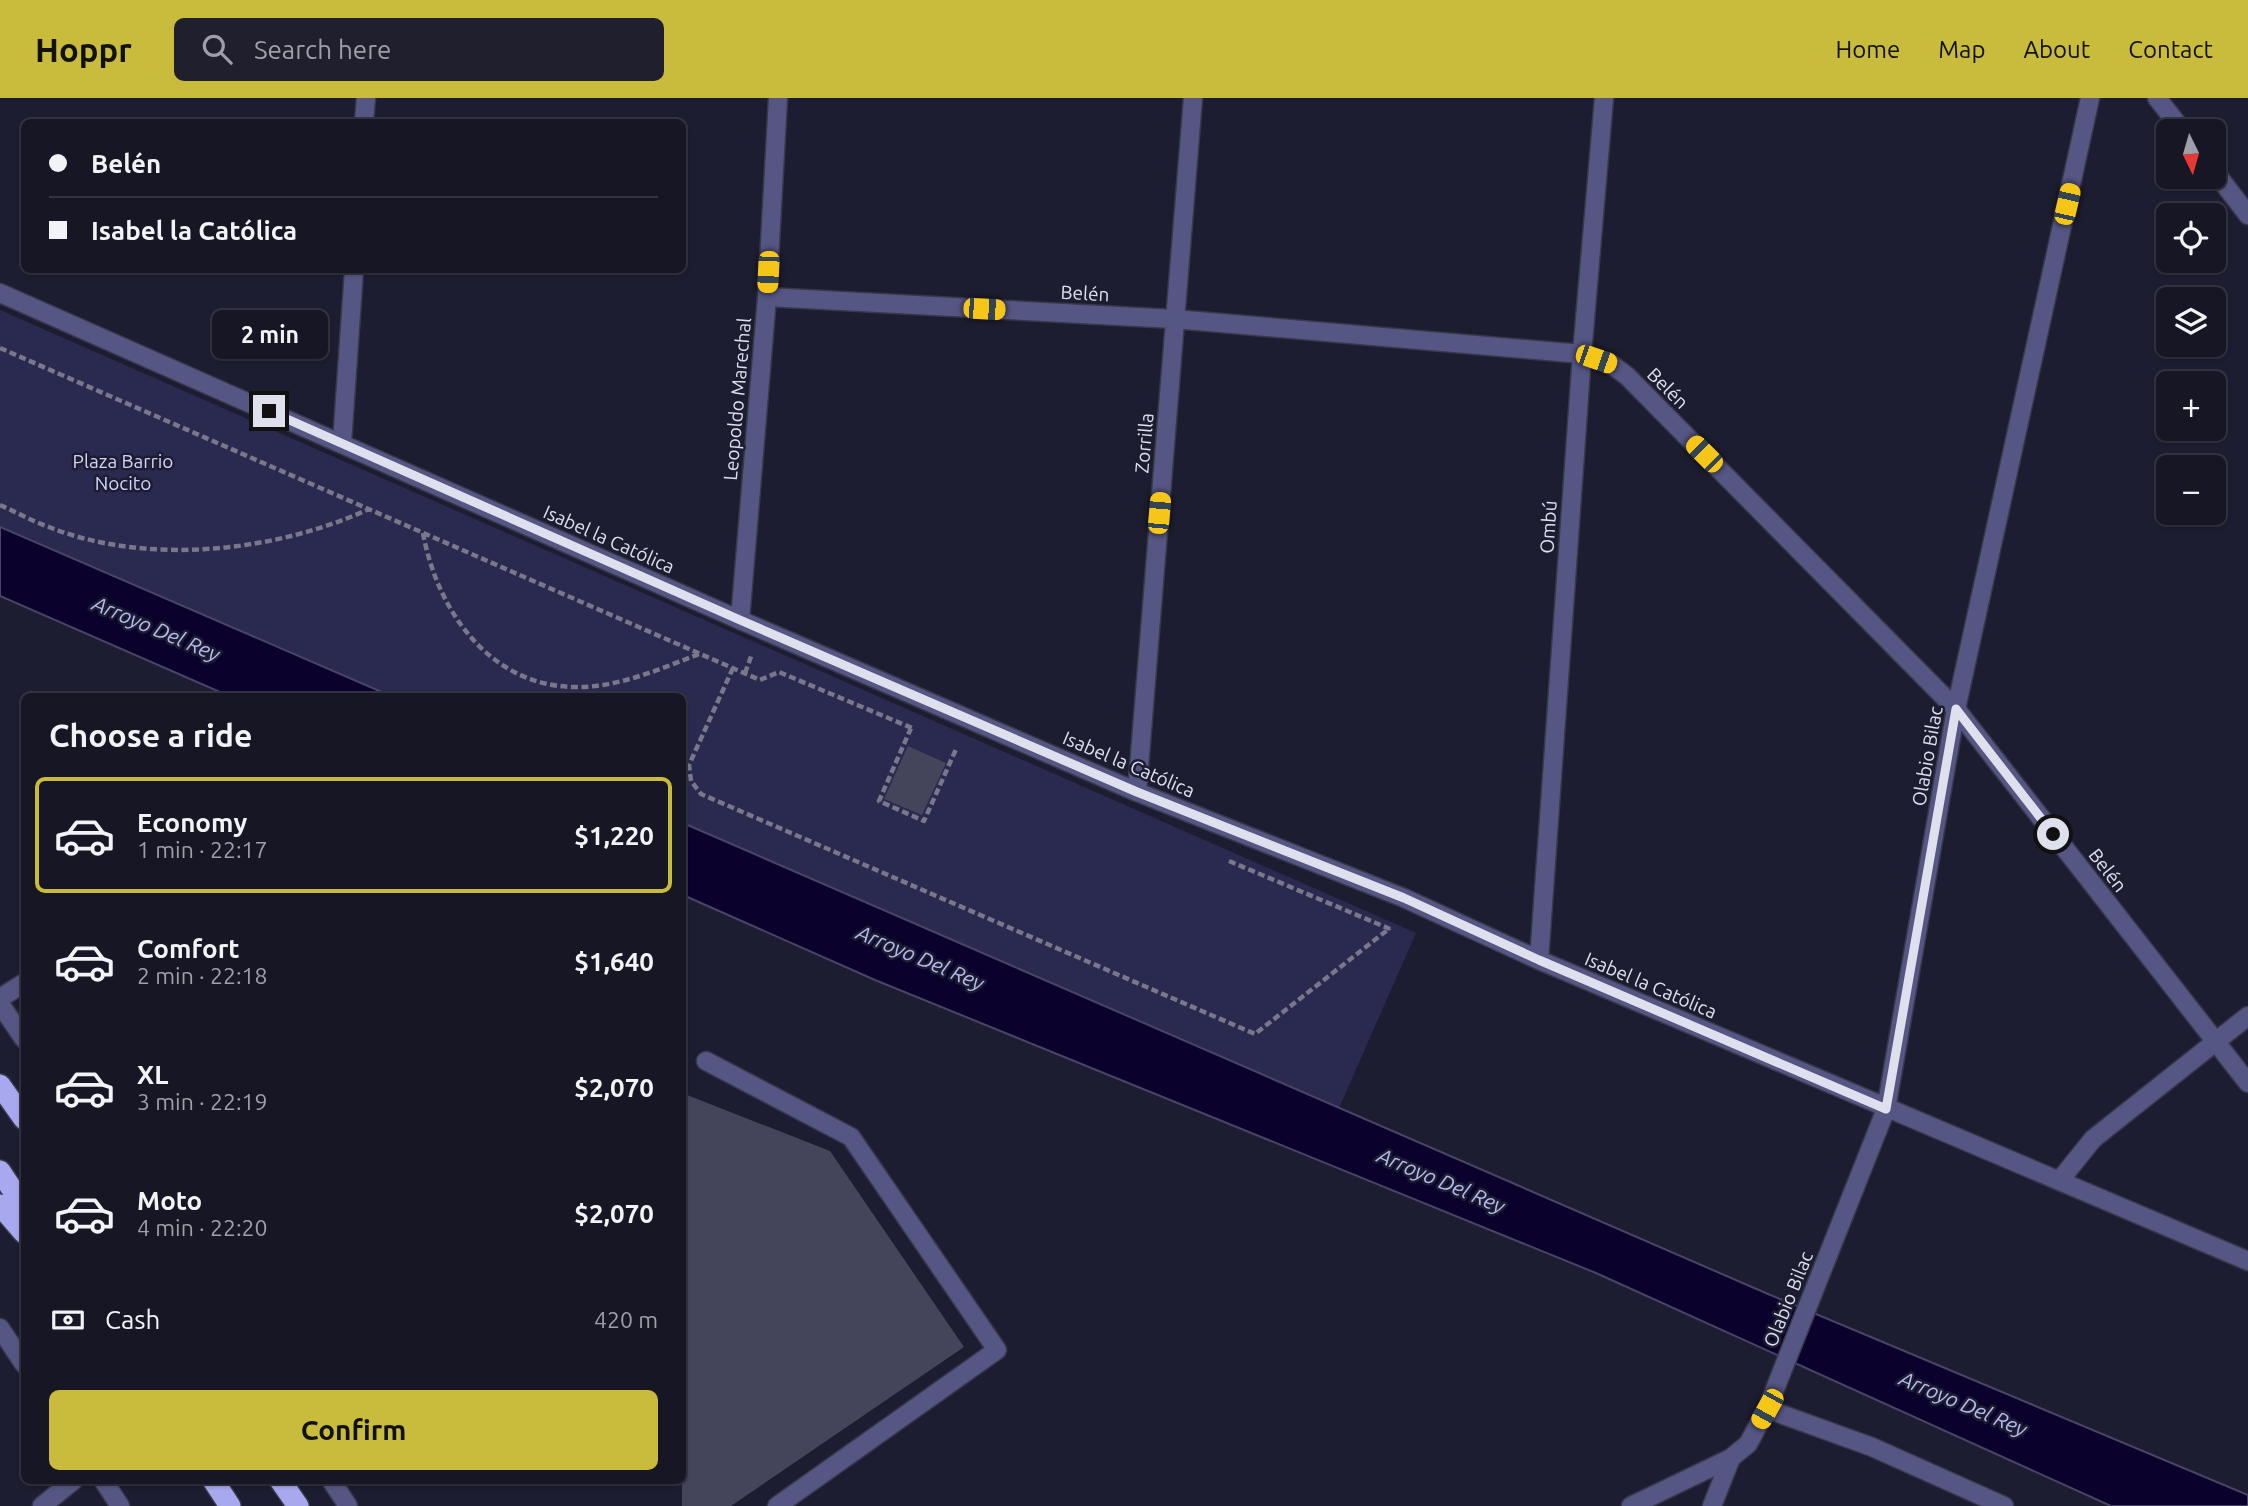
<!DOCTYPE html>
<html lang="en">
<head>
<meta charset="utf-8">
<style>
  body { margin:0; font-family:Ubuntu,sans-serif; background:#1f1f2d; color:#f1f3f6; height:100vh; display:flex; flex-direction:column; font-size:26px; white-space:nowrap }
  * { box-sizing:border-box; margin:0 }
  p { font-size:23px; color:#9e9fa7 }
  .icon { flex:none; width:38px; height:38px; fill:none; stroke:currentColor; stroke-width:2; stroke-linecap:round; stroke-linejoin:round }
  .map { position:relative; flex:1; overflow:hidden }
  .sheet { position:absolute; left:21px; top:595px; width:665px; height:791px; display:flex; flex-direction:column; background:#161625; border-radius:10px; box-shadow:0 2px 5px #0004,0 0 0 2px #353542 }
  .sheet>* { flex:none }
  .guide { position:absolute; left:21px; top:21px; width:665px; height:154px; border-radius:10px; box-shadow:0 2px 5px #0004,0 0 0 2px #353542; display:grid; align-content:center; height:154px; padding:0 28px; background:#161625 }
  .needle { width:46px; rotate:175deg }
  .controls { position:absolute; left:2156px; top:21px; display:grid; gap:14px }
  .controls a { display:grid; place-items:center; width:70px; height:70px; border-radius:10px; background:#161625; box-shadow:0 2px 5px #0004,0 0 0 2px #353542; font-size:35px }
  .end { position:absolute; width:32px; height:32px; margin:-16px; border:9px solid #dfe0ee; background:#111; box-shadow:0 0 0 4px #111 }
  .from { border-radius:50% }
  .bubble { position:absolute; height:49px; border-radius:10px; background:#161625; box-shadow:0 2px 5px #0004,0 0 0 2px #353542; font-size:23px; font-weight:600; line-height:49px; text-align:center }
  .car { position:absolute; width:21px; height:42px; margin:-21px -10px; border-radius:9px; box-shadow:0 0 5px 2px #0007; background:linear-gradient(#f5c518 24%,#345 0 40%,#f5c518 0 76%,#345 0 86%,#f5c518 0) }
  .guide b { display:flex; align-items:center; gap:24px; height:66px; font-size:26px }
  .guide b+b { border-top:2px solid #353542 }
  .guide i { width:18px; height:18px; background:#f1f3f6 }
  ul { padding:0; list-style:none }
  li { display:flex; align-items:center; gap:21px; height:116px; margin:0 14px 10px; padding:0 14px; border:4px solid transparent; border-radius:10px }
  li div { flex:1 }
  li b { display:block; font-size:26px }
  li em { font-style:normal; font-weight:600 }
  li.current { border-color:#c9bb3b }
  li>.icon { width:63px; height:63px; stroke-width:1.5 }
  h2 { padding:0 28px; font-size:32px; line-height:84px }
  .pay { display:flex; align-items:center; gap:18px; height:77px; padding:0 28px; font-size:26px }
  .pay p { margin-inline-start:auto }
  .primary-button { display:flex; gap:14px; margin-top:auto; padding:14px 28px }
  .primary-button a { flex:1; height:80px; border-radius:10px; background:#c9bb3b; color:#111; font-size:28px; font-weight:600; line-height:80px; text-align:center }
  header { display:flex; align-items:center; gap:42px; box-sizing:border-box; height:98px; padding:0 35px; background:#c9bb3b; color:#111 }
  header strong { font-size:33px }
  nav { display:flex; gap:38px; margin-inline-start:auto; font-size:24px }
  .search { width:490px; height:63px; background:#1f1f2d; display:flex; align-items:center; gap:18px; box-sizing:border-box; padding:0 24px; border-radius:10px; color:#9e9fa7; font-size:26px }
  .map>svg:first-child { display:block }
  .green { fill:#2a294f }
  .water { fill:#0a012c; stroke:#4a4466; stroke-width:2 }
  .building { fill:#44455b }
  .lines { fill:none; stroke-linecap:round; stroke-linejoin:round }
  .minor-casing { stroke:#38384b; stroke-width:21 }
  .highway-casing { stroke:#38384b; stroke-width:24 }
  .path { stroke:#777889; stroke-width:4.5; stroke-dasharray:7 3.5; stroke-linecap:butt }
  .minor { stroke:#565684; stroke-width:18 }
  .highway { stroke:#a7a8ed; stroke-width:21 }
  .route { stroke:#dfe0ee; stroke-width:9 }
  .labels { text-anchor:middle; stroke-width:5; stroke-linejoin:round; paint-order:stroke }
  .street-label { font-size:19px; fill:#dfe0ee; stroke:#1d1d31 }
  .park-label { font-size:19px; fill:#d1d3fa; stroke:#1d1d31 }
  .water-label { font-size:21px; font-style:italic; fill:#b7b9f2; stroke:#1d1d31 }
</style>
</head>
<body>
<header>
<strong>Hoppr</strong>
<div class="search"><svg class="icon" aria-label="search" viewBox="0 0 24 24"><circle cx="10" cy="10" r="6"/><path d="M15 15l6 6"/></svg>Search here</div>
<nav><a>Home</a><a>Map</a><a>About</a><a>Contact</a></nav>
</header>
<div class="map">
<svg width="2248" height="1408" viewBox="0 0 2248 1408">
  <rect width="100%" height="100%" fill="#1d1d31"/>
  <path class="green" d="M 0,212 L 1416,835 L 1339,1010 L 683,725 L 682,598 L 391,598 L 0,429 Z"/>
  <path class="water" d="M 0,429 L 391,598 L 229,598 L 0,498 Z
    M 683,725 L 1768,1196 L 2248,1397 L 2248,1408 L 2111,1408 L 1596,1175 L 875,882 L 683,797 Z"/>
  <path class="building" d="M 908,648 L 946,665 L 922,717 L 884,701 Z
    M 682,995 L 830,1053 L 964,1249 L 731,1408 L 682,1408 Z"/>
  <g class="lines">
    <g class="minor-casing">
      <path id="minor" d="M 2157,0 L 2183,33
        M 364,24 L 366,0
        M 2214,73 L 2248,117
        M 0,195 L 740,522 L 1137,694 L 1404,800 L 1539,862 L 2248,1163
        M 767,199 L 1174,221 L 1582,256 L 1611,266 L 1627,278 L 1956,611 L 2248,985
        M 342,345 L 354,172
        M 740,522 L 767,199 L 778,0
        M 1137,694 L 1193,0
        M 1539,862 L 1582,256 L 1604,0
        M 0,900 L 24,885
        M 0,906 L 24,941
        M 706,963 L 851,1039 L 997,1252 L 777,1408
        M 2060,1082 L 2093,1041 L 2248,918
        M 0,1230 L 24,1266
        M 1767,1311 L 1872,1349 L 2004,1408
        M 103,1382 L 120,1408
        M 331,1382 L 348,1408
        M 42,1408 L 74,1382
        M 1631,1408 L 1731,1360 L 1748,1346 L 1767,1311 L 1886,1011 L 1956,611 L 2090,0
        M 1712,1408 L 1731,1360"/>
    </g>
    <g class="highway-casing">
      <path id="highway" d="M 0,987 L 24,1021
        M 0,1073 L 24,1109
        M 0,1107 L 24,1135
        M 213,1382 L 230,1408
        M 280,1382 L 298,1408"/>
    </g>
    <path class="path" d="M 0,250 L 760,582 L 779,574 L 912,630
      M 0,407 C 16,414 32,423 49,429 C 146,468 276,454 369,411
      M 423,435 C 437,512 489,588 575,589 C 617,590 660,571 699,556
      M 733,570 L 689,667 L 691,683 L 701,696 L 1255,936 L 1390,830
      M 745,575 L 752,556
      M 911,630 L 879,703 L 924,723 L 957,649
      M 1229,763 L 1390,831"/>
    <use href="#minor" class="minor"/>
    <use href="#highway" class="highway"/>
  </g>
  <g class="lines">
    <path class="route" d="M 269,313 L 740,522 L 1137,694 L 1404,800 L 1539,862 L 1886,1011 L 1956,611 L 2053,736"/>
  </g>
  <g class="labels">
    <g class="street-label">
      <text transform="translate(1085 195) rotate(3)" y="7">Belén</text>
      <text transform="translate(1668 290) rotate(45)" y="7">Belén</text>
      <text transform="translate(737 301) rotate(-85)" y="7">Leopoldo Marechal</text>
      <text transform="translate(1144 345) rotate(-85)" y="7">Zorrilla</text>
      <text transform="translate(1548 429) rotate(-86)" y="7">Ombú</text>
      <text transform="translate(609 441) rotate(24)" y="7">Isabel la Católica</text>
      <text transform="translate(1927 658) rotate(-80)" y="7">Olabio Bilac</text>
      <text transform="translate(1129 666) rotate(23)" y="7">Isabel la Católica</text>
      <text transform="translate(2108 772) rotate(52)" y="7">Belén</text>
      <text transform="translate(1651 887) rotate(23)" y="7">Isabel la Católica</text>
      <text transform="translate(1788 1201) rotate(-68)" y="7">Olabio Bilac</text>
    </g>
    <g class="park-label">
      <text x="123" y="370">Plaza Barrio<tspan x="123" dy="22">Nocito</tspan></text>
    </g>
    <g class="water-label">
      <text transform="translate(156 531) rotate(23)" y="7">Arroyo Del Rey</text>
      <text transform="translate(920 860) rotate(23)" y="7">Arroyo Del Rey</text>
      <text transform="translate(1441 1083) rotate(23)" y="7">Arroyo Del Rey</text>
      <text transform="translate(1963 1306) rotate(23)" y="7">Arroyo Del Rey</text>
    </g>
  </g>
</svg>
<div class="controls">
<a><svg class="needle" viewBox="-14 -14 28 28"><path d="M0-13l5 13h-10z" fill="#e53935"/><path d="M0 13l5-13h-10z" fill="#9e9fa7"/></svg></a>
<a><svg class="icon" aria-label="locate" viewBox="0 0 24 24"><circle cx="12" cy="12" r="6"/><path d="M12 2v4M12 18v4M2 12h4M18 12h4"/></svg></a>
<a><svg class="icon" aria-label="layers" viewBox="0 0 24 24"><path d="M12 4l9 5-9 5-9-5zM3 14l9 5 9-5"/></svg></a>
<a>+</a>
<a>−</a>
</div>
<i class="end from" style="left:2053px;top:736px"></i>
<i class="end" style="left:269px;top:313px"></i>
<div class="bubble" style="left:212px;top:212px;width:116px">2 min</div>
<i class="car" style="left:2067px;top:106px;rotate:13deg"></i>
<i class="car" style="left:768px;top:174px;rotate:183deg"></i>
<i class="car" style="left:984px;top:211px;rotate:93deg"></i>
<i class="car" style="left:1596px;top:261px;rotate:109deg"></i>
<i class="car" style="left:1704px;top:356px;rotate:315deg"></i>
<i class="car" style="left:1159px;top:415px;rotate:5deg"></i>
<i class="car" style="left:1767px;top:1311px;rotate:209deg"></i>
<div class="guide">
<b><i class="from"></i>Belén</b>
<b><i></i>Isabel la Católica</b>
</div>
<section class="sheet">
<h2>Choose a ride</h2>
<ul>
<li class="current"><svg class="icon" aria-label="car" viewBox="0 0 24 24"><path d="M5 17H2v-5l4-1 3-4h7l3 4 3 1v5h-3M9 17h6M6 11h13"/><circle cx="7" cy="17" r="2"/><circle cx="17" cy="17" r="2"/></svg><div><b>Economy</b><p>1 min · 22:17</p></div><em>$1,220</em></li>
<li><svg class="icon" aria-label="car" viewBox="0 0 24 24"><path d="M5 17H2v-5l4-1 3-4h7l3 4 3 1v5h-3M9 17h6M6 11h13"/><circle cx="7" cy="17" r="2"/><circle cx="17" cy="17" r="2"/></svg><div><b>Comfort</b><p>2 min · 22:18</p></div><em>$1,640</em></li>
<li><svg class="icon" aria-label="car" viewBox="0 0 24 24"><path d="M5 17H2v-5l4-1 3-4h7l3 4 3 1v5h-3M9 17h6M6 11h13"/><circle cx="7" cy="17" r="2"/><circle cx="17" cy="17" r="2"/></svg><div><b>XL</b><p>3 min · 22:19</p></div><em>$2,070</em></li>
<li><svg class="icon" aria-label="car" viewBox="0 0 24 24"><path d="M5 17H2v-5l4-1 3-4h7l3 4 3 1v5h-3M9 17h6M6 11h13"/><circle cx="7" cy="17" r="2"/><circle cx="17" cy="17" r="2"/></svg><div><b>Moto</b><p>4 min · 22:20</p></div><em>$2,070</em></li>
</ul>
<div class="pay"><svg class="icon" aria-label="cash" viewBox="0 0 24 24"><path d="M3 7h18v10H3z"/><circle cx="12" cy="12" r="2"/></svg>Cash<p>420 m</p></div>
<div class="primary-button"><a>Confirm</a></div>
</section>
</div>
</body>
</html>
